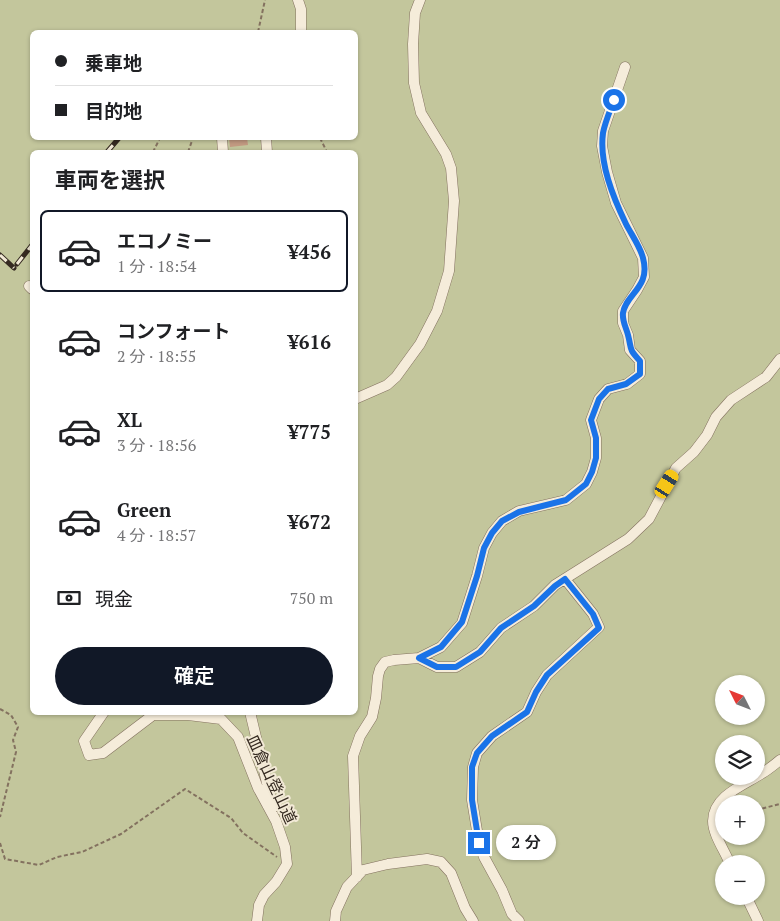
<!DOCTYPE html>
<html lang="ja">
<head>
<meta charset="utf-8">
<style>
  body { margin:0; font-family:"PT Serif","Noto Sans JP",serif; background:#f2f2f2; color:#202124; height:100vh; display:flex; flex-direction:column; font-size:19px; white-space:nowrap }
  * { box-sizing:border-box; margin:0 }
  p { font-size:16px; color:#757577 }
  .icon { flex:none; width:28px; height:28px; fill:none; stroke:currentColor; stroke-width:2; stroke-linecap:round; stroke-linejoin:round }
  .map { position:relative; flex:1; overflow:hidden }
  .details { position:absolute; left:30px; top:150px; width:328px; height:565px; display:flex; flex-direction:column; background:#fff; border-radius:8px; box-shadow:0 1px 4px #0004 }
  .details>* { flex:none }
  .hud { position:absolute; left:30px; top:30px; width:328px; height:110px; border-radius:8px; box-shadow:0 1px 4px #0004; display:grid; align-content:center; height:110px; padding:0 25px; background:#fff }
  .needle { width:32px; rotate:312deg }
  .fabs { position:absolute; left:715px; top:675px; display:grid; gap:10px }
  .fabs a { display:grid; place-items:center; width:50px; height:50px; border-radius:50%; background:#fff; box-shadow:0 1px 4px #0004; font-size:25px }
  .end { position:absolute; width:22px; height:22px; margin:-11px; border:6px solid #1a73e8; background:#fff; box-shadow:0 0 0 2px #fff }
  .from { border-radius:50% }
  .bubble { position:absolute; height:35px; border-radius:18px; background:#fff; box-shadow:0 1px 4px #0004; font-size:16px; font-weight:600; line-height:35px; text-align:center }
  .car { position:absolute; width:15px; height:30px; margin:-15px -8px; border-radius:6px; box-shadow:0 0 4px 1px #0007; background:linear-gradient(#f5c518 24%,#345 0 40%,#f5c518 0 76%,#345 0 86%,#f5c518 0) }
  .hud b { display:flex; align-items:center; gap:18px; height:48px; font-size:19px }
  .hud b+b { border-top:1px solid #e0e0e0 }
  .hud i { width:12px; height:12px; background:#202124 }
  ul { padding:0; list-style:none }
  li { display:flex; align-items:center; gap:15px; height:82px; margin:0 10px 8px; padding:0 15px; border:2px solid transparent; border-radius:8px }
  li div { flex:1 }
  li b { display:block; font-size:19px }
  li em { font-style:normal; font-weight:600 }
  li.current { border-color:#111827 }
  li>.icon { width:45px; height:45px; stroke-width:1.5 }
  h2 { padding:0 25px; font-size:22px; line-height:60px }
  .pay { display:flex; align-items:center; gap:12px; height:55px; padding:0 25px; font-size:19px }
  .pay p { margin-inline-start:auto }
  .cta { display:flex; gap:10px; margin-top:auto; padding:10px 25px }
  .cta a { flex:1; height:58px; border-radius:30px; background:#111827; color:#fff; font-size:20px; font-weight:600; line-height:58px; text-align:center }
  .map>svg:first-child { display:block }
  .green { fill:#c3c69c; fill-rule:evenodd }
  .building { fill:#c39a82 }
  .lines { fill:none; stroke-linecap:round; stroke-linejoin:round }
  .minor-casing { stroke:#83715f; stroke-width:11 }
  .path { stroke:#83715f; stroke-width:2; stroke-dasharray:4 2.5; stroke-linecap:butt }
  .minor { stroke:#f5ecda; stroke-width:10 }
  .rail-casing { stroke:#352a21; stroke-width:5 }
  .rail { stroke:#f2e9d6; stroke-width:3; stroke-dasharray:9; stroke-linecap:butt }
  .route { stroke:#1a73e8; stroke-width:6 }
  .labels { text-anchor:middle; stroke-width:4; stroke-linejoin:round; paint-order:stroke }
  .street-label { font-size:16px; fill:#352a21; stroke:#f2e9d6 }
</style>
</head>
<body>
<div class="map">
<svg width="780" height="921" viewBox="0 0 780 921">
  <rect width="100%" height="100%" fill="#e9dec7"/>
  <path class="green" d="M 0,0 L 780,0 L 780,921 L 0,921 ZM 32,32 L 355,32 L 355,138 L 32,138 ZM 32,152 L 355,152 L 355,712 L 32,712 ZM 724,684 L 756,684 L 756,716 L 724,716 ZM 724,744 L 756,744 L 756,776 L 724,776 ZM 724,804 L 756,804 L 756,836 L 724,836 ZM 724,864 L 756,864 L 756,896 L 724,896 Z"/>
  <path class="building" d="M 229,138 L 247,138 L 248,145 L 230,147 Z"/>
  <g class="lines">
    <g class="minor-casing">
      <path id="minor" d="M 298,0 L 301,9 L 301,32
        M 222,138 L 223,152
        M 266,138 L 267,152
        M 29,286 L 32,289
        M 355,399 L 387,385 L 396,377 L 420,344 L 437,311 L 449,271 L 454,201 L 451,168 L 446,154 L 421,113 L 414,83 L 413,44 L 415,13 L 420,0
        M 419,658 L 441,647 L 462,623 L 477,576 L 484,548 L 492,533 L 502,521 L 519,511 L 566,500 L 586,484 L 592,472 L 596,458 L 596,438 L 591,420 L 599,399 L 608,389 L 627,384 L 640,374 L 640,361 L 630,350 L 628,335 L 623,323 L 623,311 L 637,290 L 644,277 L 643,258 L 616,203 L 607,172 L 602,146 L 603,131 L 625,67
        M 104,712 L 84,741 L 89,755 L 103,753 L 153,715 L 188,715 L 221,719 L 238,737 L 258,788 L 276,821 L 285,847 L 287,864 L 276,882 L 264,895 L 259,905 L 257,921
        M 250,712 L 273,808
        M 730,864 C 725,851 713,835 713,821 C 713,796 744,785 761,774 C 768,770 774,765 780,760
        M 357,877 L 353,756 L 360,736 L 372,717 L 376,698 L 378,676 L 380,669 L 385,662 L 394,660 L 419,658 L 437,667 L 456,667 L 480,652 L 501,628 L 534,606 L 555,585 L 628,539 L 649,519 L 676,468 L 694,452 L 707,435 L 716,417 L 731,400 L 766,377 L 780,359
        M 746,896 L 758,921
        M 335,921 L 336,911 L 347,887 L 363,870 L 388,864 L 427,859 L 441,862 L 451,873 L 465,908 L 473,921
        M 519,921 L 512,914 L 502,890 L 484,857 L 479,843 L 472,800 L 473,767 L 477,753 L 492,736 L 527,712 L 536,692 L 547,675 L 599,627 L 593,614 L 565,579"/>
    </g>
    <path class="path" d="M 258,32 L 265,0
      M 320,138 L 327,152
      M 153,152 L 160,138
      M 188,152 L 193,138
      M 0,709 L 11,715 L 18,727 L 13,740 L 16,752 L 0,817
      M 756,810 L 780,804
      M 0,843 L 5,859 L 39,865 L 57,857 L 82,852 L 121,834 L 185,789 L 231,818 L 243,833 L 277,857"/>
    <use href="#minor" class="minor"/>
    <g class="rail-casing">
      <path id="rail" d="M 107,152 L 119,138
        M 0,255 L 14,268
        M 17,264 L 32,245"/>
    </g>
    <use href="#rail" class="rail"/>
  </g>
  <g class="lines">
    <path class="route" d="M 479,843 L 472,800 L 472,767 L 477,753 L 492,736 L 527,712 L 536,692 L 547,675 L 599,628 L 593,614 L 565,579 L 555,586 L 534,606 L 501,628 L 480,652 L 456,667 L 437,667 L 419,658 L 441,647 L 462,622 L 477,576 L 484,548 L 492,533 L 502,521 L 519,512 L 566,500 L 586,484 L 592,472 L 596,458 L 596,438 L 591,420 L 599,399 L 608,389 L 626,384 L 640,374 L 640,361 C 628,348 632,350 628,335 C 626,327 622,321 623,313 C 626,293 651,288 643,258 C 640,246 631,234 626,224 C 613,197 599,163 603,133 C 605,122 610,111 614,100"/>
  </g>
  <g class="labels">
    <g class="street-label">
      <text transform="translate(272 779) rotate(65)" y="6">皿倉山登山道</text>
    </g>
  </g>
</svg>
<div class="fabs">
<a><svg class="needle" viewBox="-14 -14 28 28"><path d="M0-13l5 13h-10z" fill="#e53935"/><path d="M0 13l5-13h-10z" fill="#757577"/></svg></a>
<a><svg class="icon" aria-label="layers" viewBox="0 0 24 24"><path d="M12 4l9 5-9 5-9-5zM3 14l9 5 9-5"/></svg></a>
<a>+</a>
<a>−</a>
</div>
<i class="end from" style="left:614px;top:100px"></i>
<i class="end" style="left:479px;top:843px"></i>
<div class="bubble" style="left:496px;top:825px;width:60px">2 分</div>
<i class="car" style="left:667px;top:484px;rotate:32deg"></i>
<div class="hud">
<b><i class="from"></i>乗車地</b>
<b><i></i>目的地</b>
</div>
<section class="details">
<h2>車両を選択</h2>
<ul>
<li class="current"><svg class="icon" aria-label="car" viewBox="0 0 24 24"><path d="M5 17H2v-5l4-1 3-4h7l3 4 3 1v5h-3M9 17h6M6 11h13"/><circle cx="7" cy="17" r="2"/><circle cx="17" cy="17" r="2"/></svg><div><b>エコノミー</b><p>1 分 · 18:54</p></div><em>¥456</em></li>
<li><svg class="icon" aria-label="car" viewBox="0 0 24 24"><path d="M5 17H2v-5l4-1 3-4h7l3 4 3 1v5h-3M9 17h6M6 11h13"/><circle cx="7" cy="17" r="2"/><circle cx="17" cy="17" r="2"/></svg><div><b>コンフォート</b><p>2 分 · 18:55</p></div><em>¥616</em></li>
<li><svg class="icon" aria-label="car" viewBox="0 0 24 24"><path d="M5 17H2v-5l4-1 3-4h7l3 4 3 1v5h-3M9 17h6M6 11h13"/><circle cx="7" cy="17" r="2"/><circle cx="17" cy="17" r="2"/></svg><div><b>XL</b><p>3 分 · 18:56</p></div><em>¥775</em></li>
<li><svg class="icon" aria-label="car" viewBox="0 0 24 24"><path d="M5 17H2v-5l4-1 3-4h7l3 4 3 1v5h-3M9 17h6M6 11h13"/><circle cx="7" cy="17" r="2"/><circle cx="17" cy="17" r="2"/></svg><div><b>Green</b><p>4 分 · 18:57</p></div><em>¥672</em></li>
</ul>
<div class="pay"><svg class="icon" aria-label="cash" viewBox="0 0 24 24"><path d="M3 7h18v10H3z"/><circle cx="12" cy="12" r="2"/></svg>現金<p>750 m</p></div>
<div class="cta"><a>確定</a></div>
</section>
</div>
</body>
</html>
